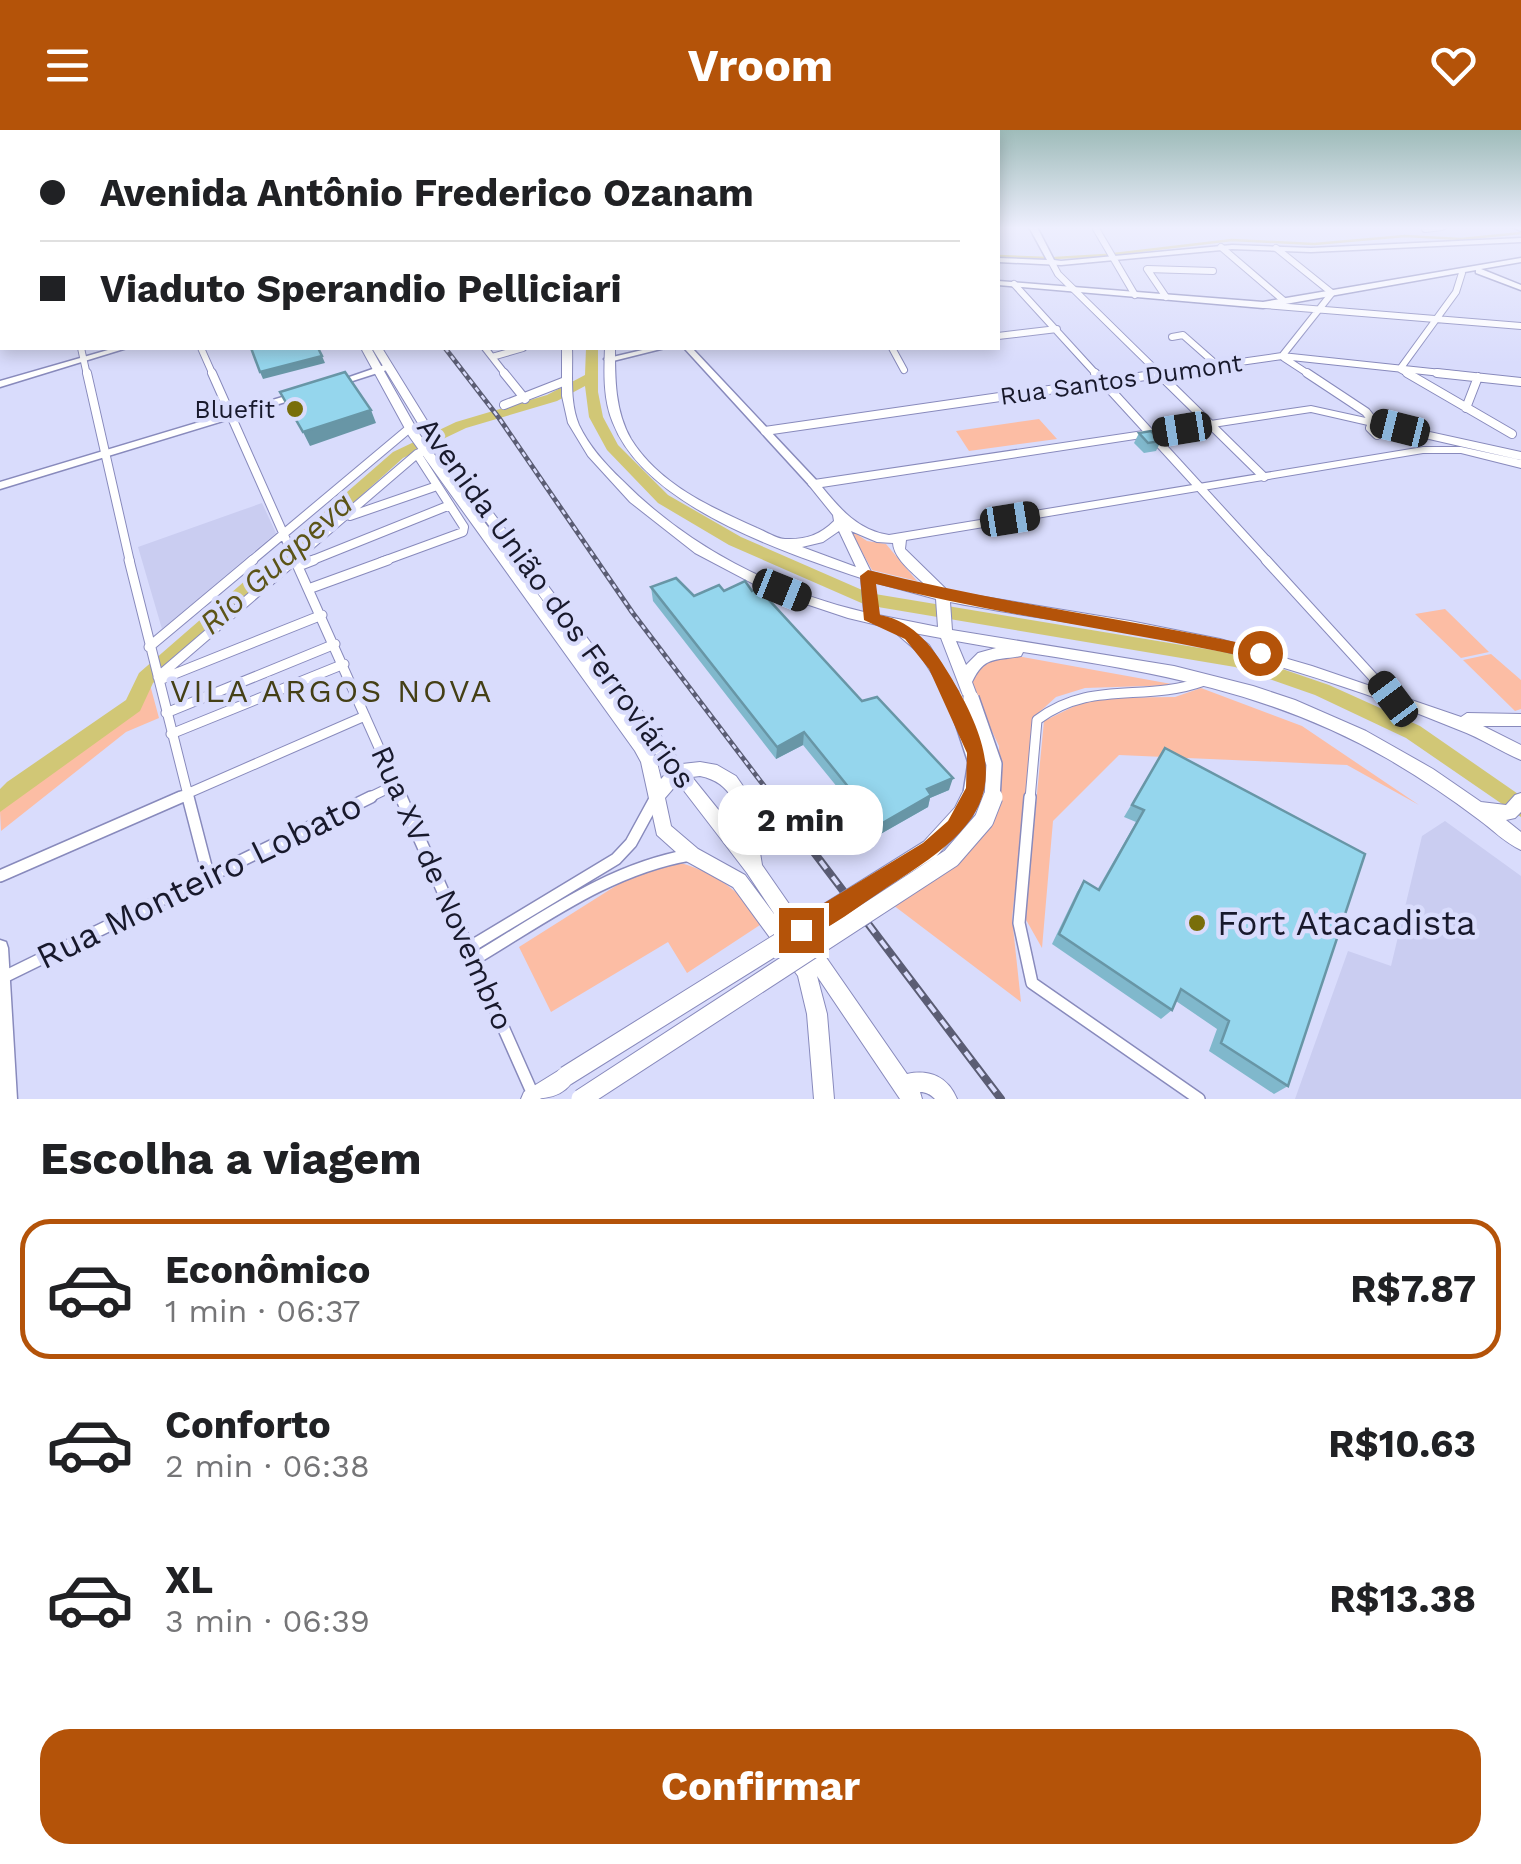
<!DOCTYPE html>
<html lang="pt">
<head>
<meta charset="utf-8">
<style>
  body { margin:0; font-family:"Work Sans",sans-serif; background:#f6f6f6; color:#202124; height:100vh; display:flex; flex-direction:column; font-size:38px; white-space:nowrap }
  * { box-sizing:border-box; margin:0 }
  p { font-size:32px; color:#757577 }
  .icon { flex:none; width:55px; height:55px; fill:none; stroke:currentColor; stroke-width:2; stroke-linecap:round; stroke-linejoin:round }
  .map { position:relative; height:969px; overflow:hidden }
  .drawer { display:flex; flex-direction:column; background:#fff; flex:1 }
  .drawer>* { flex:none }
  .guide { position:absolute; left:0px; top:0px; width:1000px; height:220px; box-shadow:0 5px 15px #0003; display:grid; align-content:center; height:220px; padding:0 40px; background:#fff }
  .end { position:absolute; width:45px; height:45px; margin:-22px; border:12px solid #b45309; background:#fff; box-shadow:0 0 0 5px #fff }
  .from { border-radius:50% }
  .bubble { position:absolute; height:70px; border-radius:30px; background:#fff; box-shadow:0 5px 15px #0003; font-size:32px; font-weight:700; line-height:70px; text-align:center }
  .car { position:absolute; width:30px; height:60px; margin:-30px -15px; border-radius:12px; box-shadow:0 0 8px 2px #0007; background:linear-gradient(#222 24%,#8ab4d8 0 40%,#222 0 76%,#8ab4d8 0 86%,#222 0) }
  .guide b { display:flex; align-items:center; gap:35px; height:95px; font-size:38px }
  .guide b+b { border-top:2px solid #e0e0e0 }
  .guide i { width:25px; height:25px; background:#202124 }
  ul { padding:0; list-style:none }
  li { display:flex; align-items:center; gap:30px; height:140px; margin:0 20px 15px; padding:0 20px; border:5px solid transparent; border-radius:30px }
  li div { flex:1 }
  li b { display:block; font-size:38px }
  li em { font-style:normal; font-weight:700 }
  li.current { border-color:#b45309 }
  li>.icon { width:90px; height:90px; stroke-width:1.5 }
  h2 { padding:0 40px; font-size:45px; line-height:120px }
  .action { display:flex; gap:20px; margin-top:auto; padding:20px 40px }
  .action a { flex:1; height:115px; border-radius:30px; background:#b45309; color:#fff; font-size:40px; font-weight:700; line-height:115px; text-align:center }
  header { display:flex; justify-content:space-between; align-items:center; height:130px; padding:0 40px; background:#b45309; color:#fff; font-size:45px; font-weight:700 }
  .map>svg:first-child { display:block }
  .built { fill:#cacdf1 }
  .green { fill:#fcbda4 }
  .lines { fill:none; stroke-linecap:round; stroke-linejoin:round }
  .stream { stroke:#d1c776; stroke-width:2.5 }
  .river { fill:#d1c776; fill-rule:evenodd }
  .street-far3-casing { stroke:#888abc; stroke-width:8 }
  .street-far2-casing { stroke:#888abc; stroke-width:10 }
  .street-far1-casing { stroke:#888abc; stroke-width:11 }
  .street-casing { stroke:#888abc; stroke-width:14 }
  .secondary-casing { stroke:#888abc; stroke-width:3 }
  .primary-casing { stroke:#888abc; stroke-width:2 }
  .street-far3 { stroke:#fff; stroke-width:6 }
  .street-far2 { stroke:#fff; stroke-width:8 }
  .street-far1 { stroke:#fff; stroke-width:9 }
  .street { stroke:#fff; stroke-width:11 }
  .secondary { fill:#fff; fill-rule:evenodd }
  .primary { fill:#fff; fill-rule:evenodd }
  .rail-far1-casing { stroke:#5b5d74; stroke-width:5 }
  .rail-casing { stroke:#5b5d74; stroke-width:8 }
  .rail-far1 { stroke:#d9dcfc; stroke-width:2.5; stroke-dasharray:5; stroke-linecap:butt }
  .rail { stroke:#d9dcfc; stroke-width:4; stroke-dasharray:10; stroke-linecap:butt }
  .primary-bridge-far1-casing { stroke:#888abc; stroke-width:18; stroke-linecap:butt }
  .primary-bridge-casing { stroke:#888abc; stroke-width:21; stroke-linecap:butt }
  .primary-bridge-far1 { stroke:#fff; stroke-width:15 }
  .primary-bridge { stroke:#fff; stroke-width:19 }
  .wall { fill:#80b8cc }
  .shaded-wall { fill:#6896a6 }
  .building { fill:#95d6ed; stroke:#6896a6; stroke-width:2.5 }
  .route { fill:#b45309 }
  .poi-dot { fill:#796e0a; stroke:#d9dcfc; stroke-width:4 }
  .labels { text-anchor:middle; stroke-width:9; stroke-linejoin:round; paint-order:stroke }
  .far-street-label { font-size:25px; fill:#18192c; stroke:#d9dcfc }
  .far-poi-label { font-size:25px; fill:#18192c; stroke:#d9dcfc; text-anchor:end }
  .street-label { font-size:30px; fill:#18192c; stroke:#d9dcfc }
  .water-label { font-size:32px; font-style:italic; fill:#5c5417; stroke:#d9dcfc }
  .neighbourhood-label { font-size:32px; letter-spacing:2.5px; fill:#443f15; stroke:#d9dcfc }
  .near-street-label { font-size:35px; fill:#18192c; stroke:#d9dcfc }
  .near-poi-label { font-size:35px; fill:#18192c; stroke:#d9dcfc; text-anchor:start }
</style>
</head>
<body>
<header><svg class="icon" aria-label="menu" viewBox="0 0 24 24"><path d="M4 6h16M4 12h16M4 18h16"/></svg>Vroom<svg class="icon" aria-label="heart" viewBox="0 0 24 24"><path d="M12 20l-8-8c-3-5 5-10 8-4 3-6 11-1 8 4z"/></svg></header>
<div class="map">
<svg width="1521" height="969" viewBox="0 0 1521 969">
  <rect width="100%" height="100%" fill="#d9dcfc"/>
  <path class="built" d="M 262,373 L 276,403 L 162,499 L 138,417 Z
    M 1445,691 L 1521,746 L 1521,969 L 1295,969 L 1348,821 L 1391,836 L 1422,706 Z"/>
  <path class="green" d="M 1039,289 L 1057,309 L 969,321 L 956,301 Z
    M 849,399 L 867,411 L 886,414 L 917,451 L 872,440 Z
    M 1445,479 L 1489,522 L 1461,528 L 1415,484 Z
    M 1491,524 L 1521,550 L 1521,579 L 1515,581 L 1463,530 Z
    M 994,526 L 1017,526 L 1177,555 L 1085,558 L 1056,567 L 1034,587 L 1012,788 L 1021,872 L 893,775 L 961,728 L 990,699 L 999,680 L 999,616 L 969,553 L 976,534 Z
    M 149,551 L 159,588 L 126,602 L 1,701 L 0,681 L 29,654 L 139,573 Z
    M 1201,558 L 1302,596 L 1419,675 L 1347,635 L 1119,625 L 1053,691 L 1042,818 L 1025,788 L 1044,591 L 1091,568 L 1175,567 Z
    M 681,733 C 720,745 739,761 763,793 L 687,843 L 668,812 L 551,882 L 519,817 L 633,745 Z"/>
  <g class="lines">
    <path class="stream" d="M 1114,124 L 1232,110 L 1314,114 L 1405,106 L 1461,109 L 1521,103
      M 998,126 L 1047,128
      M 1055,128 L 1106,125"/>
    <path class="river" d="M 586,218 L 598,218 L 598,262 L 603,287 L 618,315 L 668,365 L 741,407 L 869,463 L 1242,525 L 1329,555 L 1420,596 L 1521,666 L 1521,687 L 1406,608 L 1315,565 L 1235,537 L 866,475 L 729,415 L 658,373 L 607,320 L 589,287 L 585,256 L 557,271 L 466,298 L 403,328 L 153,553 L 140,581 L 0,682 L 0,659 L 7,652 L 126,570 L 139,543 L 393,322 L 456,292 L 547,265 L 585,245 Z"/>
    <g class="street-far3-casing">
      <path id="street-far3" d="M 1095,97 L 1135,165
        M 1425,99 L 1442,97
        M 1221,117 L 1283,170
        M 1276,118 L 1332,163 L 1282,226
        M 1052,133 L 1058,144 L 1161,245
        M 1014,154 L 1097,245
        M 1166,167 L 1147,139 L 1213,141
        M 1265,175 L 1521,196
        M 998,206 L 1057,199
        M 1172,207 L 1183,205 L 1217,235
        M 81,218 L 87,245
        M 201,218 L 213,245
        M 485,218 L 506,245
        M 892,218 L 904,240
        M 492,227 L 523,218
        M 1284,228 L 1310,245
        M 1149,245 L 1282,226 L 1460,245
        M 1411,245 L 1400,239 L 1456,162 L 1462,143"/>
    </g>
    <g class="street-far2-casing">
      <path id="street-far2" d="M 87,243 L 130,432
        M 212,243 L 296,432
        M 504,243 L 525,269
        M 1095,243 L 1268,432
        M 1158,243 L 1264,347
        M 1307,243 L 1366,282 L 1373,291 L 1370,298 L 1377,305
        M 1407,243 L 1512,304
        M 1437,243 L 1521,252
        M 504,275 L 568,250
        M 1466,278 L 1478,247
        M 765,301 L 1166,243
        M 350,386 L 437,356
        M 250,432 L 411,297
        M 291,432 L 417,324 L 431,318
        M 308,432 L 450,375
        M 381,432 L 463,402 L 464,397 L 417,324"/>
    </g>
    <g class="street-far1-casing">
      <path id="street-far1" d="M 129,430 L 189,669
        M 295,430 L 402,669
        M 1266,430 L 1393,569
        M 301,435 L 314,430
        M 311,458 L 388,430
        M 149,517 L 253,430
        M 158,547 L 294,430
        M 162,549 L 322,485
        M 166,583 L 335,514
        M 171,604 L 344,534
        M 175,669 L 365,586
        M 366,669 L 397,654
        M 1030,669 L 1037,590 C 1091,549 1144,573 1204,551"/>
    </g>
    <g class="street-casing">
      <path id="street" d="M 188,667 L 209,748
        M 401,667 L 535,969
        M 1030,667 L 1019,793 L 1032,853 L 1199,969
        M 0,746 L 181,667
        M 470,817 L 616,729 L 631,713 L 655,669
        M 475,829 C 544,788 609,739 690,725
        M 2,848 L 371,667"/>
    </g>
    <g class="secondary-casing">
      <path id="secondary" d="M 1029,97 L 1037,97 L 1054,130 L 1061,131 L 1232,115 L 1311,118 L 1521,108 L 1521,112 L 1311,122 L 1232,119 L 1061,135 L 998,132 L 998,128 L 1047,130 Z
        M 1512,97 L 1521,97 L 1521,101 Z
        M 0,111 L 2,111 L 2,116 L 0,116 Z
        M 1521,128 L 1521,132 L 1481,139 L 1521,155 L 1521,160 L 1476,143 L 1476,140 L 1263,178 L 998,155 L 998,151 L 1263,172 Z
        M 115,218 L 127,218 L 0,257 L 0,251 Z
        M 651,218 L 665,218 L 609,232 L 604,229 Z
        M 684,218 L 692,218 L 818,352 L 819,354 L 818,356 L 810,356 Z
        M 387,234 L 390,235 L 390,239 L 337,256 L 332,253 Z
        M 299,262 L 302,263 L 302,267 L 0,359 L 0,352 Z
        M 0,810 L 6,812 L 8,818 L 17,969 L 0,969 Z"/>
    </g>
    <g class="primary-casing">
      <path id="primary" d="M 361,218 L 371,218 L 420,305 L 576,516 L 433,318 L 372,218 L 382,218 L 442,315 L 682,634 L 700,632 L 717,635 L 736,646 L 745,659 L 753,680 L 762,735 L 907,944 C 930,939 948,947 957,969 L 935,969 C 930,964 926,962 920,962 L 922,969 L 900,969 L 817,846 L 827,884 L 834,969 L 814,969 L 807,884 L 798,846 L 733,757 L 686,731 L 657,705 L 641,632 L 635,621 L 409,306 ZM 648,614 L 668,641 L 661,649 L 657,632 ZM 700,646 C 734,653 738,679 742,709 L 692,647 ZM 678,653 L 747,743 L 777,788 L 745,745 L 698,719 L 671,696 L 665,668 Z
        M 562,218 L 572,218 C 573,243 569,271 579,295 C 589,316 605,334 622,350 C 687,416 774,461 864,482 L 861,448 C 783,422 645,376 613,293 C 603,270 604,242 605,218 L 615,218 C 615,249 615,281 631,309 C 659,354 710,377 757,398 C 765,401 777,409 785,409 C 805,410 820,405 834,391 L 833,385 L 808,354 L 814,350 L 1311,276 L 1521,322 L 1521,330 L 1311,282 L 822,357 C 840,379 859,401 889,405 L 1423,317 L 1461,317 L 1521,330 L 1521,338 L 1461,323 L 1423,323 L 906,410 L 905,419 L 948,461 L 1130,491 L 1220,509 L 1312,536 L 1461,587 L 1467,583 L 1521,584 L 1521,596 L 1483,596 L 1521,615 L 1521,630 C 1500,621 1481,608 1459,600 C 1382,568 1301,541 1220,520 C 1131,498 1040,490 950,472 L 952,500 L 1174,536 L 1253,556 L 1295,570 L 1366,601 L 1433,639 L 1481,672 L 1506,675 L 1515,665 L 1521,663 L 1521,682 L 1515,688 L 1506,690 L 1521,702 L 1521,720 C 1505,713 1492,699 1478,689 C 1449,667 1419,647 1388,629 C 1272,562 1154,542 1023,522 L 1021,526 C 996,531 985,525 972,552 L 978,568 L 976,572 L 971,574 L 966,572 L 964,568 L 941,508 L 914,503 L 929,515 L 962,568 L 960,572 L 955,574 L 950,572 L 919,523 L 890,498 L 848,488 L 767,461 L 695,423 L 630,372 L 588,326 L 568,293 L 562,266 ZM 839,401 L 856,437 L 802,417 L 823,412 ZM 851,401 L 877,412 L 893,413 C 894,430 915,444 927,457 L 871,442 ZM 874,452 L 936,469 L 938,497 L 878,485 ZM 956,511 L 996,518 L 978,523 L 966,535 Z
        M 566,936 L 573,939 L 576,946 C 564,969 544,969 521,969 L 524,962 Z"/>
    </g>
    <use href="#street-far3" class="street-far3"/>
    <use href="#street-far2" class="street-far2"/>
    <use href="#street-far1" class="street-far1"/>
    <use href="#street" class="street"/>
    <use href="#secondary" class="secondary"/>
    <use href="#primary" class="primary"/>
    <g class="rail-far1-casing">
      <path id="rail-far1" d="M 445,218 L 499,288 L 632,482 L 774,669"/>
    </g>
    <g class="rail-casing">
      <path id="rail" d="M 772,667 L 1001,969"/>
    </g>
    <use href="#rail-far1" class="rail-far1"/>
    <use href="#rail" class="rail"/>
    <g class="primary-bridge-far1-casing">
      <path id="primary-bridge-far1" d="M 955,568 L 976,632 L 970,669
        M 971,568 L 994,634 L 992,669"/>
    </g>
    <g class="primary-bridge-casing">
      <path id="primary-bridge" d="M 566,946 L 930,719 L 963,683 L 971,667
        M 581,969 L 951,728 L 984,690 L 993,667"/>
    </g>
    <use href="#primary-bridge-far1" class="primary-bridge-far1"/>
    <use href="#primary-bridge" class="primary-bridge"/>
  </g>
  <path class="wall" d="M 1139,303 L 1161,311 L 1156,321 L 1144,323 L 1134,313 Z
    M 651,457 L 694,466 L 724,461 L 752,461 L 949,660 L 930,668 L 928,677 L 877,706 L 803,615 L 776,629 L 653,471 Z
    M 1165,618 L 1288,956 L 1274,964 L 1209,921 L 1217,899 L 1176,871 L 1172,880 L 1161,889 L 1052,814 L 1077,762 L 1084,751 L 1097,760 L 1136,692 L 1124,687 Z"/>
  <path class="shaded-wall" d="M 322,226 L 325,233 L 263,249 L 260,242 Z
    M 371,280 L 376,293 L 310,316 L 303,302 Z
    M 804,602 L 803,615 L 776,629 L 777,617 Z
    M 953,648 L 949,660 L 930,668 L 928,677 L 877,706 L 879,695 L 927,659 Z"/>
  <path class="building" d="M 251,218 L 318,218 L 322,226 L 260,242 Z
    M 345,242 L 371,280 L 303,302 L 280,262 Z
    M 1151,301 L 1161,311 L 1148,313 L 1139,303 Z
    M 676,448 L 694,466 L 719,455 L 724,461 L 745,451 L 752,461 L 758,458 L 862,571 L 877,567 L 953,648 L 927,659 L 931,665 L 879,695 L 804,602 L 777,617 L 651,457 Z
    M 1165,618 L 1365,724 L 1288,956 L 1221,913 L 1229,891 L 1181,859 L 1172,880 L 1059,804 L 1084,751 L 1099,760 L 1144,680 L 1132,675 Z"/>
  <linearGradient id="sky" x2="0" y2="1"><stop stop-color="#9fbcba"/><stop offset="0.42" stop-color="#eeeffe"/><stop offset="1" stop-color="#eeeffe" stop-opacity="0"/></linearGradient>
  <rect width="1521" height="233" fill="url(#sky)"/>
  <path class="route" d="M 868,440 C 997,473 1130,489 1260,517 L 1268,523 L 1260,530 C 1133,502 1002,486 876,454 L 880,485 C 915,491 935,520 952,549 C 1017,659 985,696 886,758 C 859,776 831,798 801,811 L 793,808 L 790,800 L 793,792 L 923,713 L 948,691 L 966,658 L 967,623 L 929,539 L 905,509 L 864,490 L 860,446 Z"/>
  <g class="poi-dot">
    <circle cx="295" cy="279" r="10"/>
    <circle cx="1197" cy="793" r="10"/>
  </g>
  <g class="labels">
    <g class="far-street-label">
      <text transform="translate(1121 249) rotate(-8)" y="9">Rua Santos Dumont</text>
    </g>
    <g class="far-poi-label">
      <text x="275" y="288">Bluefit</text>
    </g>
    <g class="street-label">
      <text transform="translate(556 473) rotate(54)" y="10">Avenida União dos Ferroviários</text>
      <text transform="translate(442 758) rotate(66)" y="10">Rua XV de Novembro</text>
    </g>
    <g class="water-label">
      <text transform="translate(276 433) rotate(-42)" y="11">Rio Guapeva</text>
    </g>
    <g class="neighbourhood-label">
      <text x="332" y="572">VILA ARGOS NOVA</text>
    </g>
    <g class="near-street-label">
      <text transform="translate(199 751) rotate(-26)" y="12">Rua Monteiro Lobato</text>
    </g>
    <g class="near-poi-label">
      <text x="1217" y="805">Fort Atacadista</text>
    </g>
  </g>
</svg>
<i class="end from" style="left:1260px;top:523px"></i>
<i class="end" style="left:801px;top:800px"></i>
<div class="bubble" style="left:718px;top:655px;width:165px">2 min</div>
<i class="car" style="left:1400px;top:298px;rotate:284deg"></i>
<i class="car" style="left:1182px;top:299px;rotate:261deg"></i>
<i class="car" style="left:1010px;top:389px;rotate:81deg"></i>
<i class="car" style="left:782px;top:460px;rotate:112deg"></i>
<i class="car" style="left:1393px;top:569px;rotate:323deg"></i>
<div class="guide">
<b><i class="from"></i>Avenida Antônio Frederico Ozanam</b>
<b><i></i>Viaduto Sperandio Pelliciari</b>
</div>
</div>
<section class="drawer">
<h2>Escolha a viagem</h2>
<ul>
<li class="current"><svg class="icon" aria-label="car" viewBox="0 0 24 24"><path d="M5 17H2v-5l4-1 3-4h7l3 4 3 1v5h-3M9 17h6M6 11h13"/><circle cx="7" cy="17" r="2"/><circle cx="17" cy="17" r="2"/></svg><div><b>Econômico</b><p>1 min · 06:37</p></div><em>R$7.87</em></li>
<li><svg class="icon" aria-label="car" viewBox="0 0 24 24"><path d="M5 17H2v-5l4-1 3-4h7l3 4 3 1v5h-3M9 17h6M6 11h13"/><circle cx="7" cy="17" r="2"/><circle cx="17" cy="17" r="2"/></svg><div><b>Conforto</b><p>2 min · 06:38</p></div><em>R$10.63</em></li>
<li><svg class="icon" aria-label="car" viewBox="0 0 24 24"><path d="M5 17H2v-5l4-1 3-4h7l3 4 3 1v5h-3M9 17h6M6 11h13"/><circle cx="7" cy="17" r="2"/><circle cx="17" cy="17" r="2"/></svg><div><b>XL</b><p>3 min · 06:39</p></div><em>R$13.38</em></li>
</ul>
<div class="action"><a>Confirmar</a></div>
</section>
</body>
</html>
